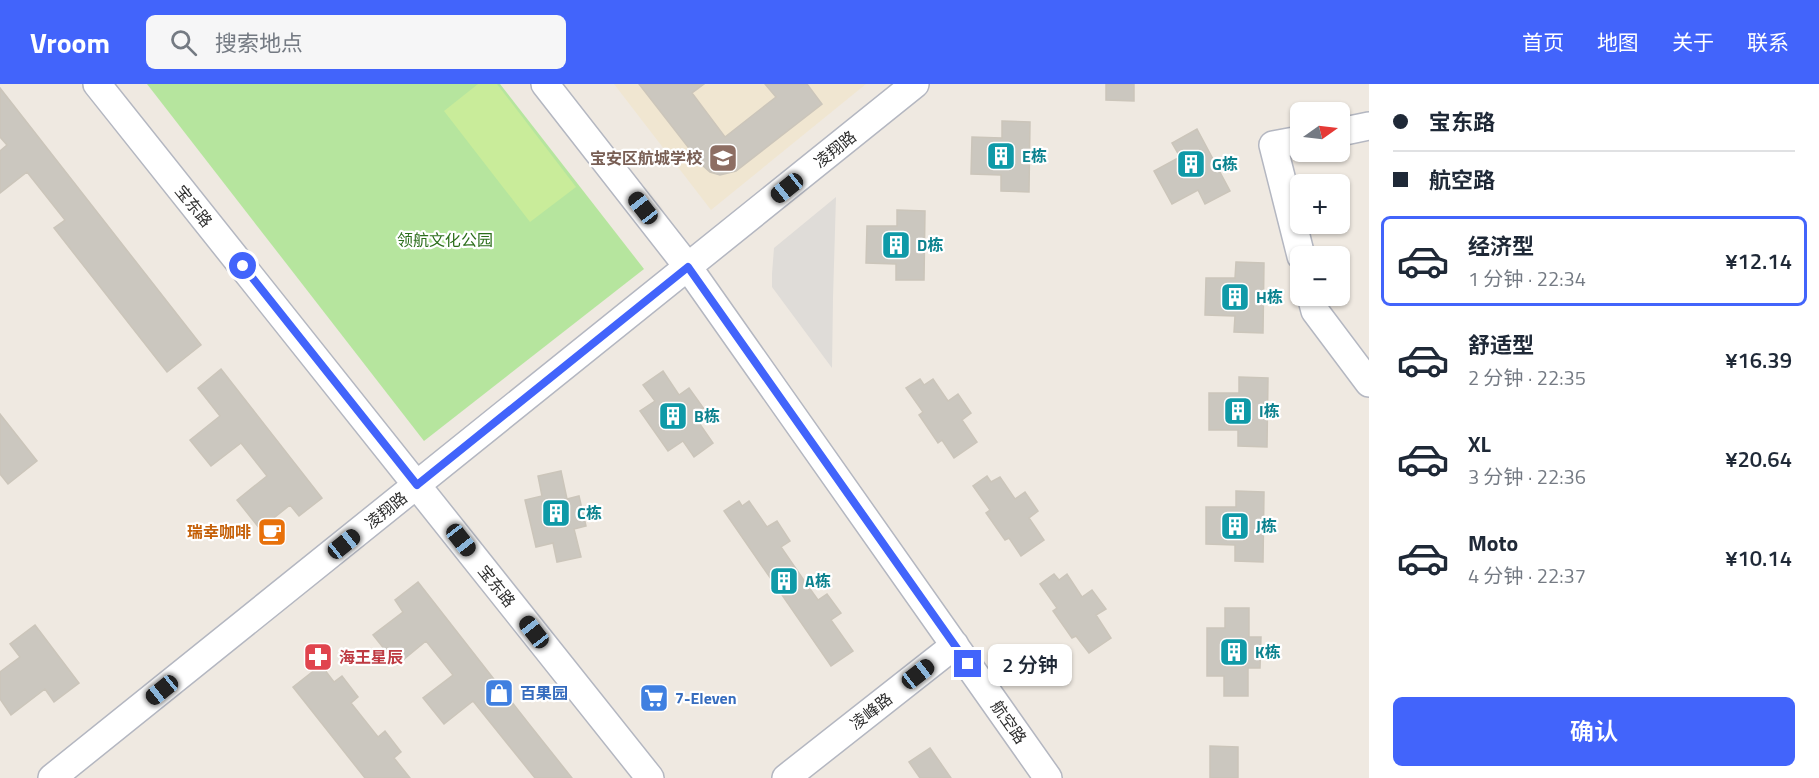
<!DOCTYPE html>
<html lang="zh">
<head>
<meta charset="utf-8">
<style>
  body { margin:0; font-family:"Titillium Web","Noto Sans SC",sans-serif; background:#f6f6f7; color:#1f2937; height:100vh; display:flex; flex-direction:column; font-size:22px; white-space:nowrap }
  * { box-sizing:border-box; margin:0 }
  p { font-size:20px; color:#747a83 }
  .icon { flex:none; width:33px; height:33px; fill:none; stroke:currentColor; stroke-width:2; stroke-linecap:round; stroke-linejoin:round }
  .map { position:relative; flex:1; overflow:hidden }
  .sheet { display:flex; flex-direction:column; background:#fff; width:450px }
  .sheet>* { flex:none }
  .top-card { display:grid; align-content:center; height:132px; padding:0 24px; background:#fff }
  .needle { width:39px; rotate:76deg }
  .tools { position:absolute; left:1290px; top:18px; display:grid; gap:12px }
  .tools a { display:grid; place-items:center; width:60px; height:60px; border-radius:9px; background:#fff; box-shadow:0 2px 4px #0004; font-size:30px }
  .end { position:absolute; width:27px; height:27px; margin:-14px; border:8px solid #4264fb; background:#fff; box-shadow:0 0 0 3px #fff }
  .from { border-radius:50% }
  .bubble { position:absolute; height:42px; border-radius:9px; background:#fff; box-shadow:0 2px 4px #0004; font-size:20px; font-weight:600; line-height:42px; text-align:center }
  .car { position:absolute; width:18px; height:36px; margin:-18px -9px; border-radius:8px; box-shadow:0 0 4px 2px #0007; background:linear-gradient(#222 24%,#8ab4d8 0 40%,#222 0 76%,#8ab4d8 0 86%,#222 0) }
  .top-card b { display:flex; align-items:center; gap:21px; height:57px; font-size:22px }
  .top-card b+b { border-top:2px solid #e0e1e3 }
  .top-card i { width:15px; height:15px; background:#1f2937 }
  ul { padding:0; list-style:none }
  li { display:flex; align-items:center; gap:18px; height:90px; margin:0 12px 9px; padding:0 12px; border:3px solid transparent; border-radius:9px }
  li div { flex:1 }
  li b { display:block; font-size:22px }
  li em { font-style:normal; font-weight:600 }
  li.current { border-color:#4264fb }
  li>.icon { width:54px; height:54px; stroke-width:1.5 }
  .action { display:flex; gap:12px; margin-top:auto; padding:12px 24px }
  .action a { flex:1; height:69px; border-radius:9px; background:#4264fb; color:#fff; font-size:24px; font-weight:600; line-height:69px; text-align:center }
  header { display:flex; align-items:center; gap:36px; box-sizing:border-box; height:84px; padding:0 30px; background:#4264fb; color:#fff }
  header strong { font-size:28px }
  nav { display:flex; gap:33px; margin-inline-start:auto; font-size:21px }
  .search { width:420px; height:54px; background:#f6f6f7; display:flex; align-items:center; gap:15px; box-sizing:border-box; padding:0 21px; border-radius:9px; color:#747a83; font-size:22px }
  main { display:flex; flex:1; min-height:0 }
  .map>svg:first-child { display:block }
  .education { fill:#f0e6d1 }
  .green { fill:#b6e59e }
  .pitch { fill:#c9ec9a }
  .plaza { fill:#dfdcd8 }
  .building { fill:#cbc7bf; stroke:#cbc5ba; stroke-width:1.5 }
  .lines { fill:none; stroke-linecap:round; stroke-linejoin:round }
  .minor-casing { stroke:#b4b7c1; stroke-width:30 }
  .minor { stroke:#fff; stroke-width:27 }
  .route { stroke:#4264fb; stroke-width:8 }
  .labels { text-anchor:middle; stroke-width:4.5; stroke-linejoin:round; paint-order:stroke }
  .street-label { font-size:16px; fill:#2e2e2e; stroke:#fff }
  .culture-label { font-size:16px; font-weight:bold; fill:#0d838f; stroke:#fff; text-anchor:start }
  .education-label { font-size:16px; font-weight:bold; fill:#785e54; stroke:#fff; text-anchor:end }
  .park-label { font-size:16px; fill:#2c6e1b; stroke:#fff }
  .food-label { font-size:16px; font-weight:bold; fill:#c56008; stroke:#fff; text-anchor:end }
  .health-label { font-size:16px; font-weight:bold; fill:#be3a42; stroke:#fff; text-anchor:start }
  .shop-label { font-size:16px; font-weight:bold; fill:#366cbe; stroke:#fff; text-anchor:start }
</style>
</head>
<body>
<header>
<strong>Vroom</strong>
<div class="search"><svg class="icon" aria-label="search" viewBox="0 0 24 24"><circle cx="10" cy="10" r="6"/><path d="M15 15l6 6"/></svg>搜索地点</div>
<nav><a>首页</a><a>地图</a><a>关于</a><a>联系</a></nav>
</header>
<main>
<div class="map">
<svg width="1369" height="694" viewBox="0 0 1369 694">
  <rect width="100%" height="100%" fill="#efe9e1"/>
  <path class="education" d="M 614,0 L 866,0 L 711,126 Z"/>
  <path class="green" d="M 147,0 L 500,0 L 644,185 L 424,357 Z"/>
  <path class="pitch" d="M 478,0 L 497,0 L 576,103 L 530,138 L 444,27 Z"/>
  <path class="plaza" d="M 836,113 L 833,214 L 832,284 L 772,203 L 772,190 L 774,164 Z"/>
  <path class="building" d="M 639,0 L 704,0 L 692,9 L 725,53 L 776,13 L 765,0 L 807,0 L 822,20 L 736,87 L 720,91 L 710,88 L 702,81 Z
    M 1106,0 L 1134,0 L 1134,17 L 1106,16 Z
    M 0,4 L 201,261 L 167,288 L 54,144 L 65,136 L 27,88 L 0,109 L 0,67 L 7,61 L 0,53 Z
    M 1002,37 L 1030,38 L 1029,108 L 1001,107 L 1001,91 L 971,90 L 972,53 L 1002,54 Z
    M 1197,45 L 1230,107 L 1205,120 L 1198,106 L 1172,120 L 1154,87 L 1180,73 L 1172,59 Z
    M 897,126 L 925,127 L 924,196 L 896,196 L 896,180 L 866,179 L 867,142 L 897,142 Z
    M 1236,178 L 1264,179 L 1263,249 L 1234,248 L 1235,232 L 1205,231 L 1206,194 L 1235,194 Z
    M 221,285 L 322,414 L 299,432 L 290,421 L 260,445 L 237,416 L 267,392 L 241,359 L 211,382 L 190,356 L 220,332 L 198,304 Z
    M 663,287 L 679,311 L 689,304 L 707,329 L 697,336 L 713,359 L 694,373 L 683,357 L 668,367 L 640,327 L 655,317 L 643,301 Z
    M 1239,293 L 1268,294 L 1267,363 L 1238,362 L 1238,346 L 1209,346 L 1209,309 L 1239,309 Z
    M 920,295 L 924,301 L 933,295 L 948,317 L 958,310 L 971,329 L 962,336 L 977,358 L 954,374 L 942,356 L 938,359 L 919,331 L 923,328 L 906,304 Z
    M 0,330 L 37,377 L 8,400 L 0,390 Z
    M 561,387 L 567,415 L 579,412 L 586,442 L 574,445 L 581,473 L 557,478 L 553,459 L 536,463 L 525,416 L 542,412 L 538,392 Z
    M 987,392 L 991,398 L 1000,393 L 1015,415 L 1025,408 L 1038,427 L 1029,434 L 1044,456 L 1021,472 L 1009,454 L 1005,456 L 986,429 L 990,426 L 973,402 Z
    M 1236,407 L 1264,408 L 1263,478 L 1235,477 L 1235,461 L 1206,460 L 1206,423 L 1236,423 Z
    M 739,417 L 742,422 L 749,417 L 767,443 L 777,437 L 790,457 L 781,463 L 803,495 L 818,516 L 827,510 L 841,529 L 831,536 L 853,567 L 831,582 L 724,427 Z
    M 1054,490 L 1059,496 L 1067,490 L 1082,513 L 1092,506 L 1106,525 L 1096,531 L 1111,554 L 1089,569 L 1076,552 L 1072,554 L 1053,527 L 1057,524 L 1040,500 Z
    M 418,498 L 529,640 L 572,694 L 535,694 L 473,617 L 444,640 L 423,614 L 453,591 L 426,557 L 397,581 L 373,551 L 403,528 L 395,516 Z
    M 1225,524 L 1249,524 L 1249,553 L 1261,553 L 1260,584 L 1248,584 L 1248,612 L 1224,612 L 1224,592 L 1207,592 L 1207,544 L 1225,544 Z
    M 35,541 L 79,599 L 54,618 L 45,605 L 11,631 L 0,615 L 0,588 L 20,573 L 10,560 Z
    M 321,581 L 334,598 L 342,592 L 358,613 L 351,619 L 378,653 L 385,647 L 401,668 L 394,674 L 410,694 L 365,694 L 293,603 Z
    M 1210,662 L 1238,663 L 1238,694 L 1210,694 Z
    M 930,664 L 951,694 L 920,694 L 909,678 Z"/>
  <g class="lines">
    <g class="minor-casing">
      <path id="minor" d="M 97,0 L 650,694
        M 545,0 L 688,183 L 1048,694
        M 1340,48 L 1369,42
        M 1300,56 L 1273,61 L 1301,172
        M 1311,212 L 1315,227 L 1369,299
        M 52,694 L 915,0
        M 786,694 L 955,561"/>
    </g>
    <use href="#minor" class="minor"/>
  </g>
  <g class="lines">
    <path class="route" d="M 243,182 L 417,401 L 688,183 L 968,580"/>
  </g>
  <defs>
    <g id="building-square" transform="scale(1.5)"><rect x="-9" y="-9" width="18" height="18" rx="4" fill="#0f9aa8" stroke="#fff"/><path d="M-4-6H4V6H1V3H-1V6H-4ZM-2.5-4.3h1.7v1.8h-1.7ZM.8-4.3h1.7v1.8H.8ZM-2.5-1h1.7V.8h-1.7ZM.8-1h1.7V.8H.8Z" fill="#fff"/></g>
    <g id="school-square" transform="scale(1.5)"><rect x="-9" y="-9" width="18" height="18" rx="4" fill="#8d6e63" stroke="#fff"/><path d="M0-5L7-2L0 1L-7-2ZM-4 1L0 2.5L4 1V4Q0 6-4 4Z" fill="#fff"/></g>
    <g id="cafe-square" transform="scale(1.5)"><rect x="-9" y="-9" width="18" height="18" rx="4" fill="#e8710a" stroke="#fff"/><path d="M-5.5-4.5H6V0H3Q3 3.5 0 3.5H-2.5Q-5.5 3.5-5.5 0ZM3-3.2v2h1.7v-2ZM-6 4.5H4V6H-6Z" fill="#fff"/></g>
    <g id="pharmacy-square" transform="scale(1.5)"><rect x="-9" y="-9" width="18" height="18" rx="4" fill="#e0444e" stroke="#fff"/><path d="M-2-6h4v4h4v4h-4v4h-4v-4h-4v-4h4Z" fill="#fff"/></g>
    <g id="shop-square" transform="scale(1.5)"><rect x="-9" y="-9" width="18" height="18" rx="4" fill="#3f7fe0" stroke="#fff"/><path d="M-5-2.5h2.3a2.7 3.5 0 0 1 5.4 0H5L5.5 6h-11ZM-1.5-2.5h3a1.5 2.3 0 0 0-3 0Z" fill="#fff"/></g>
    <g id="supermarket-square" transform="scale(1.5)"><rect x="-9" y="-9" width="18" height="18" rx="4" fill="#3f7fe0" stroke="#fff"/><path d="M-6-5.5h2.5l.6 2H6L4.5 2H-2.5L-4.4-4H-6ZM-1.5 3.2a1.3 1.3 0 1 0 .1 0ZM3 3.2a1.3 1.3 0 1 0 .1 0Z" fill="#fff"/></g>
  </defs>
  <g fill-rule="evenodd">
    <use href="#building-square" x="1001" y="72"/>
    <use href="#school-square" x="723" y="74"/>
    <use href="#building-square" x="1191" y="80"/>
    <use href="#building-square" x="896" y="161"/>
    <use href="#building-square" x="1235" y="213"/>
    <use href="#building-square" x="1238" y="327"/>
    <use href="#building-square" x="673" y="332"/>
    <use href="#building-square" x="556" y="429"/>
    <use href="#building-square" x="1235" y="442"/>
    <use href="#cafe-square" x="272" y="448"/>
    <use href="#building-square" x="784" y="497"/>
    <use href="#building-square" x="1234" y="568"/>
    <use href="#pharmacy-square" x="318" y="573"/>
    <use href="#shop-square" x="499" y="609"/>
    <use href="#supermarket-square" x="654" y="614"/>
  </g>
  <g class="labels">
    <g class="street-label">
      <text transform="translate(835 65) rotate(-39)" y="6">凌翔路</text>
      <text transform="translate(194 122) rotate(51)" y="6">宝东路</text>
      <text transform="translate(386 426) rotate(-39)" y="6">凌翔路</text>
      <text transform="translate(497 502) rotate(51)" y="6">宝东路</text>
      <text transform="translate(871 627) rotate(-38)" y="6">凌峰路</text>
      <text transform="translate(1009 638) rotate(55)" y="6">航空路</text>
    </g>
    <g class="culture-label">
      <text x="1022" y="78">E栋</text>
      <text x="1212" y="86">G栋</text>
      <text x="917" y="167">D栋</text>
      <text x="1256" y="219">H栋</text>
      <text x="1259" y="333">I栋</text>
      <text x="694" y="338">B栋</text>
      <text x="577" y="435">C栋</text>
      <text x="1256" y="448">J栋</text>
      <text x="805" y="503">A栋</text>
      <text x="1255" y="574">K栋</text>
    </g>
    <g class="education-label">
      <text x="702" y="80">宝安区航城学校</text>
    </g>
    <g class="park-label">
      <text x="445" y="162">领航文化公园</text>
    </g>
    <g class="food-label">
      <text x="251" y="454">瑞幸咖啡</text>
    </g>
    <g class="health-label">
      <text x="339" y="579">海王星辰</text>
    </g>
    <g class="shop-label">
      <text x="520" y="615">百果园</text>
      <text x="675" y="620">7-Eleven</text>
    </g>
  </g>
</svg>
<div class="tools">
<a><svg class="needle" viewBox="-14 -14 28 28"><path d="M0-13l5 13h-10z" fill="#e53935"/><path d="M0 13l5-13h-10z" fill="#747a83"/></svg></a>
<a>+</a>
<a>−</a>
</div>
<i class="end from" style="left:243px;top:182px"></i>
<i class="end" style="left:968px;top:580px"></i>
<div class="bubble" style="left:988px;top:560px;width:84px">2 分钟</div>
<i class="car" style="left:787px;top:104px;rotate:231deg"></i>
<i class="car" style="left:643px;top:124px;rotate:322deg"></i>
<i class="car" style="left:461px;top:456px;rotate:142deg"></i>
<i class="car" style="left:344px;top:460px;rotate:51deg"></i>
<i class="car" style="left:534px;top:548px;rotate:322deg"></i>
<i class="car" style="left:918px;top:590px;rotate:52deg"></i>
<i class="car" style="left:162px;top:606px;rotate:231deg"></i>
</div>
<section class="sheet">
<div class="top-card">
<b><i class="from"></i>宝东路</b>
<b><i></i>航空路</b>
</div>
<ul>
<li class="current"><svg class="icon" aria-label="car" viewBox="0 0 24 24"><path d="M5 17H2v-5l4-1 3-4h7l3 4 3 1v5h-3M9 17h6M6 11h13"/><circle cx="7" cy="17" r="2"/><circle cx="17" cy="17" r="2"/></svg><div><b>经济型</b><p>1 分钟 · 22:34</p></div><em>¥12.14</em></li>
<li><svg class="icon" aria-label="car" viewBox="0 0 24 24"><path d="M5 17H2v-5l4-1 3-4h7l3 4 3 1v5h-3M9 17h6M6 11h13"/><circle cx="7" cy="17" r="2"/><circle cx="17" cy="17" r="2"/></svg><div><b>舒适型</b><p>2 分钟 · 22:35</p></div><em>¥16.39</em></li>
<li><svg class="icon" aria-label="car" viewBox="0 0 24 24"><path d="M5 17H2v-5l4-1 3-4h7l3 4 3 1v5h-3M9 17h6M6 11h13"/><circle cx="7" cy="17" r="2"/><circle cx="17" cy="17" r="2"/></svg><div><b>XL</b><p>3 分钟 · 22:36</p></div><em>¥20.64</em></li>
<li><svg class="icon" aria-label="car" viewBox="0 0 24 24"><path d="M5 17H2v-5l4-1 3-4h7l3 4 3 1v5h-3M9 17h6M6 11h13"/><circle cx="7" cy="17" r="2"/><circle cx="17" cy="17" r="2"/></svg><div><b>Moto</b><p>4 分钟 · 22:37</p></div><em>¥10.14</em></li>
</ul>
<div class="action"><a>确认</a></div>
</section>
</main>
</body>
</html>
